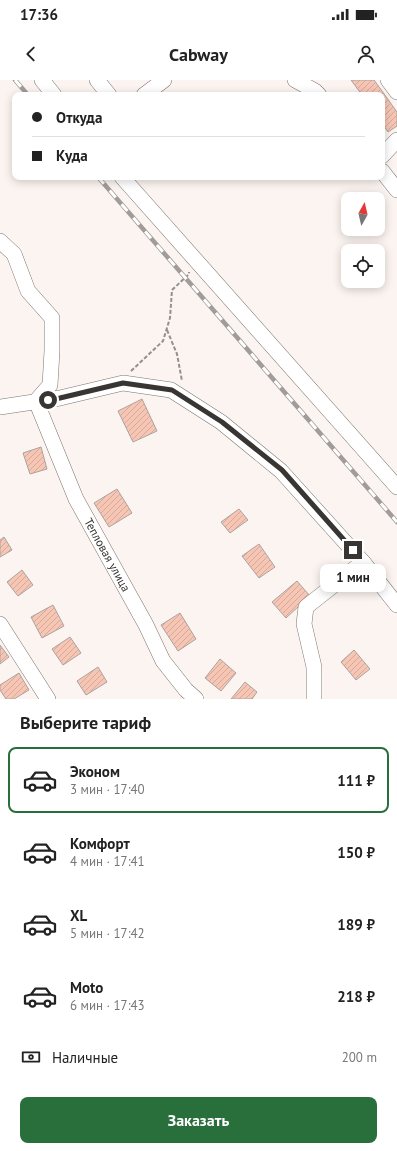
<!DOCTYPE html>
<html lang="ru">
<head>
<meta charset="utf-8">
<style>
  body { margin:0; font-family:"PT Sans",sans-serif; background:#f6f6f6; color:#222; height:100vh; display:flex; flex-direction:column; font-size:15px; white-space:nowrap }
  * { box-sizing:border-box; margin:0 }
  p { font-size:13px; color:#767676 }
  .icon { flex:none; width:22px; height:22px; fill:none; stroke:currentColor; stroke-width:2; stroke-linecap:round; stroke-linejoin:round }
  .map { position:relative; height:619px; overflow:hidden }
  .side { display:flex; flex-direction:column; background:#fff; flex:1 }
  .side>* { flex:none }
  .hud { position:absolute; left:12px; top:12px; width:373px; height:88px; border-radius:8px; box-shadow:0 2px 10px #0003; display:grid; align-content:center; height:88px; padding:0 20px; background:#fff }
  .needle { width:26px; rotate:8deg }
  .tools { position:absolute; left:341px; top:112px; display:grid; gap:8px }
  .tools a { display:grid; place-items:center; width:44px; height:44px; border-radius:8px; background:#fff; box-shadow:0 2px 10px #0003; font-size:20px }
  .end { position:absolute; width:18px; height:18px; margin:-9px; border:5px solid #383533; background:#fff; box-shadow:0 0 0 2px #fff }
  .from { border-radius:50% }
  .bubble { position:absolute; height:28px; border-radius:8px; background:#fff; box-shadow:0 2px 10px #0003; font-size:13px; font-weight:700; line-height:28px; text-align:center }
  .hud b { display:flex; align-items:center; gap:14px; height:38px; font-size:15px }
  .hud b+b { border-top:1px solid #e0e0e0 }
  .hud i { width:10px; height:10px; background:#222 }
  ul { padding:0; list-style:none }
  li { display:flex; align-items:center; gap:12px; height:66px; margin:0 8px 6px; padding:0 12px; border:2px solid transparent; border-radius:8px }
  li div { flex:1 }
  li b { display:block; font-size:15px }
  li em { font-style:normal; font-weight:700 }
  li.current { border-color:#296f3b }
  li>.icon { width:36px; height:36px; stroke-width:1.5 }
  h2 { padding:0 20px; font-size:18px; line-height:48px }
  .pay { display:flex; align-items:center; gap:10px; height:44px; padding:0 20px; font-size:15px }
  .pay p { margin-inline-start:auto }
  .cta { display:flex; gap:8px; margin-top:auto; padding:8px 20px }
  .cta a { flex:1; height:46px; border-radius:8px; background:#296f3b; color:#fff; font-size:16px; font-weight:700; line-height:46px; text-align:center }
  .status { display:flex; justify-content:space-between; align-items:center; height:28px; padding:0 20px; background:#fff; direction:ltr }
  .status svg { height:11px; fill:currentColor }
  header { display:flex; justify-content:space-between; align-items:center; height:52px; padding:0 20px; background:#fff; font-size:18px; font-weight:700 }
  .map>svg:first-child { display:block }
  .building { fill:url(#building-hatch); stroke:#aba3a1 }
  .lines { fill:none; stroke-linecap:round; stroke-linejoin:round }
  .minor-casing { stroke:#7b7571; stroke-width:16 }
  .path { stroke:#95908d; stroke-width:2; stroke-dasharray:4 2; stroke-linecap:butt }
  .minor { stroke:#fff; stroke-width:15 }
  .rail-casing { stroke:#a19c99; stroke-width:4.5 }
  .rail { stroke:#fff; stroke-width:3; stroke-dasharray:9; stroke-linecap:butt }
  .route { stroke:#383533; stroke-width:5 }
  .labels { text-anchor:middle; stroke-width:3; stroke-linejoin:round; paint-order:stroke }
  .street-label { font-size:12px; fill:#383533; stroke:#fff }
</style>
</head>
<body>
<div class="status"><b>17:36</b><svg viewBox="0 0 49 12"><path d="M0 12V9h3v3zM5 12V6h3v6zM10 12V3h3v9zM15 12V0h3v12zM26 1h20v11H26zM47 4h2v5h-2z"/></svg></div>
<header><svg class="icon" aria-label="back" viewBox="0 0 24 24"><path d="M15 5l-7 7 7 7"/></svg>Cabway<svg class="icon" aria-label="person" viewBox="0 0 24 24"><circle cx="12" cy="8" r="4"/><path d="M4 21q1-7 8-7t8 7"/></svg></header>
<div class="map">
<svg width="397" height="619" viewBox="0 0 397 619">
  <defs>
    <pattern id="building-hatch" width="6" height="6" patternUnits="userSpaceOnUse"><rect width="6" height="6" fill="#f7c5b4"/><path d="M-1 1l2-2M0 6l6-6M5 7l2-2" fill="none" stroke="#d4aa9b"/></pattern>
  </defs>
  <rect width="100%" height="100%" fill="#fbf4f0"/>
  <path class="building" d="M 351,0 L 374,0 L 397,32 L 397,46 L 388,52 L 382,43 L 382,15 L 362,15 Z
    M 142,319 L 157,351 L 133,362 L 118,331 Z
    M 41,367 L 47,389 L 30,394 L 23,373 Z
    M 117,409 L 132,433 L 109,447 L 94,423 Z
    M 239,429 L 248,440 L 230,453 L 221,442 Z
    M 4,457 L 12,470 L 0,477 L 0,460 Z
    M 259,464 L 275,487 L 259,498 L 242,476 Z
    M 22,490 L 33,505 L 18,516 L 7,502 Z
    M 297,501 L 310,516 L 286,538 L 272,522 Z
    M 53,525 L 64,546 L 42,558 L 31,537 Z
    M 180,533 L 196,559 L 178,571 L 161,545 Z
    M 70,557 L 81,573 L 63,585 L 52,569 Z
    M 0,565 L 9,577 L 0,584 Z
    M 354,570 L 370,589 L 356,600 L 341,582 Z
    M 220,579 L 236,593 L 221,611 L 205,598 Z
    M 98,587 L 107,602 L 86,615 L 77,601 Z
    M 19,593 L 29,610 L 14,619 L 6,619 L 0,610 L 0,605 Z
    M 245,602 L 257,612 L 252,619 L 231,619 Z"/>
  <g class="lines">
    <g class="minor-casing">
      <g id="minor">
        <path d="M 42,0 L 54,15"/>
        <path d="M 97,0 L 109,15"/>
        <path d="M 295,0 L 315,11 L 319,15"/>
        <path d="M 388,0 L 397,12"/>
        <path d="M 144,15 L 164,0"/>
        <path d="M 382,76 L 397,60"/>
        <path d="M 382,91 L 397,110"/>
        <path d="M 122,97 L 397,407"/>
        <path id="s1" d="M 0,161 L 14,174 L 28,211 L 52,238 L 52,271 L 50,305 L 36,321 L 76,419 L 146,545 L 163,581 L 186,610 L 196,619"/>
        <path d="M 0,327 L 60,318 L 123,303 L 171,310 L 221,342 L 281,391 L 363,482 L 397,525"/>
        <path d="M 0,544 L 48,619"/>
        <path d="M 314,619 L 314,587 L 304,544 L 306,527 L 363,482"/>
      </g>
    </g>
    <path class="path" d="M 167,250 L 177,274 L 182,301
      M 131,291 L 163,261 L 170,238 L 172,210 L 189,194 L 189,192"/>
    <use href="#minor" class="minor"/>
    <g class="rail-casing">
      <path id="rail" d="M 15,0 L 28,15
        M 98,97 L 397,442"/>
    </g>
    <use href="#rail" class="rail"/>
  </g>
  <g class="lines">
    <path class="route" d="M 48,320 L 60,318 L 123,303 L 172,310 L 222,342 L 282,390 L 353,470"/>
  </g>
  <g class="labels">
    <g class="street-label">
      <text dy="4" stroke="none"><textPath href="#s1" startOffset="353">Тепловая улица</textPath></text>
    </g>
  </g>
</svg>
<div class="tools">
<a><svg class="needle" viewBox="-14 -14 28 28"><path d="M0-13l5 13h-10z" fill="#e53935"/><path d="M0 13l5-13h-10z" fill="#767676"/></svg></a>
<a><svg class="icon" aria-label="locate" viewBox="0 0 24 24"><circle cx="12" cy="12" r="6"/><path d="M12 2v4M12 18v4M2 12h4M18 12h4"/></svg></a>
</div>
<i class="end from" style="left:48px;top:320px"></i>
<i class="end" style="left:353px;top:470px"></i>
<div class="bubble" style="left:320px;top:484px;width:66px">1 мин</div>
<div class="hud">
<b><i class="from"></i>Откуда</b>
<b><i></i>Куда</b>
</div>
</div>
<section class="side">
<h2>Выберите тариф</h2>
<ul>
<li class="current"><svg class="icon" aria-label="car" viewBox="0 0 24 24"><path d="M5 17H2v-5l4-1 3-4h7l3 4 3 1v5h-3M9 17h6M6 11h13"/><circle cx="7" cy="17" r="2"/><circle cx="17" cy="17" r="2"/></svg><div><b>Эконом</b><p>3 мин · 17:40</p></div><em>111 ₽</em></li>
<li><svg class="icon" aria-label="car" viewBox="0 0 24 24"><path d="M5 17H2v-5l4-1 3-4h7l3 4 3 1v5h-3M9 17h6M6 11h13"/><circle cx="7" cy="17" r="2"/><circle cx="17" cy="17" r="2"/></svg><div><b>Комфорт</b><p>4 мин · 17:41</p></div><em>150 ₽</em></li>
<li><svg class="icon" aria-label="car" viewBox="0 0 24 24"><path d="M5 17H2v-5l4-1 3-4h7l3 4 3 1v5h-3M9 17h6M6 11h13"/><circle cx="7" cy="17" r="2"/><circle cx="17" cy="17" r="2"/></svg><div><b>XL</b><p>5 мин · 17:42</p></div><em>189 ₽</em></li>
<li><svg class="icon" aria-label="car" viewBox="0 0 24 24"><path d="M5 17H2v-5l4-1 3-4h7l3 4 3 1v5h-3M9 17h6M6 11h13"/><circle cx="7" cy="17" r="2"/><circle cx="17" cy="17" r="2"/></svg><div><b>Moto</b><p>6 мин · 17:43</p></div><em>218 ₽</em></li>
</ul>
<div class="pay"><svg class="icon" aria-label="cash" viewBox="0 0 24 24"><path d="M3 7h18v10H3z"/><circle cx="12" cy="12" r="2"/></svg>Наличные<p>200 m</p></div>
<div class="cta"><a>Заказать</a></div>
</section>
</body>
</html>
